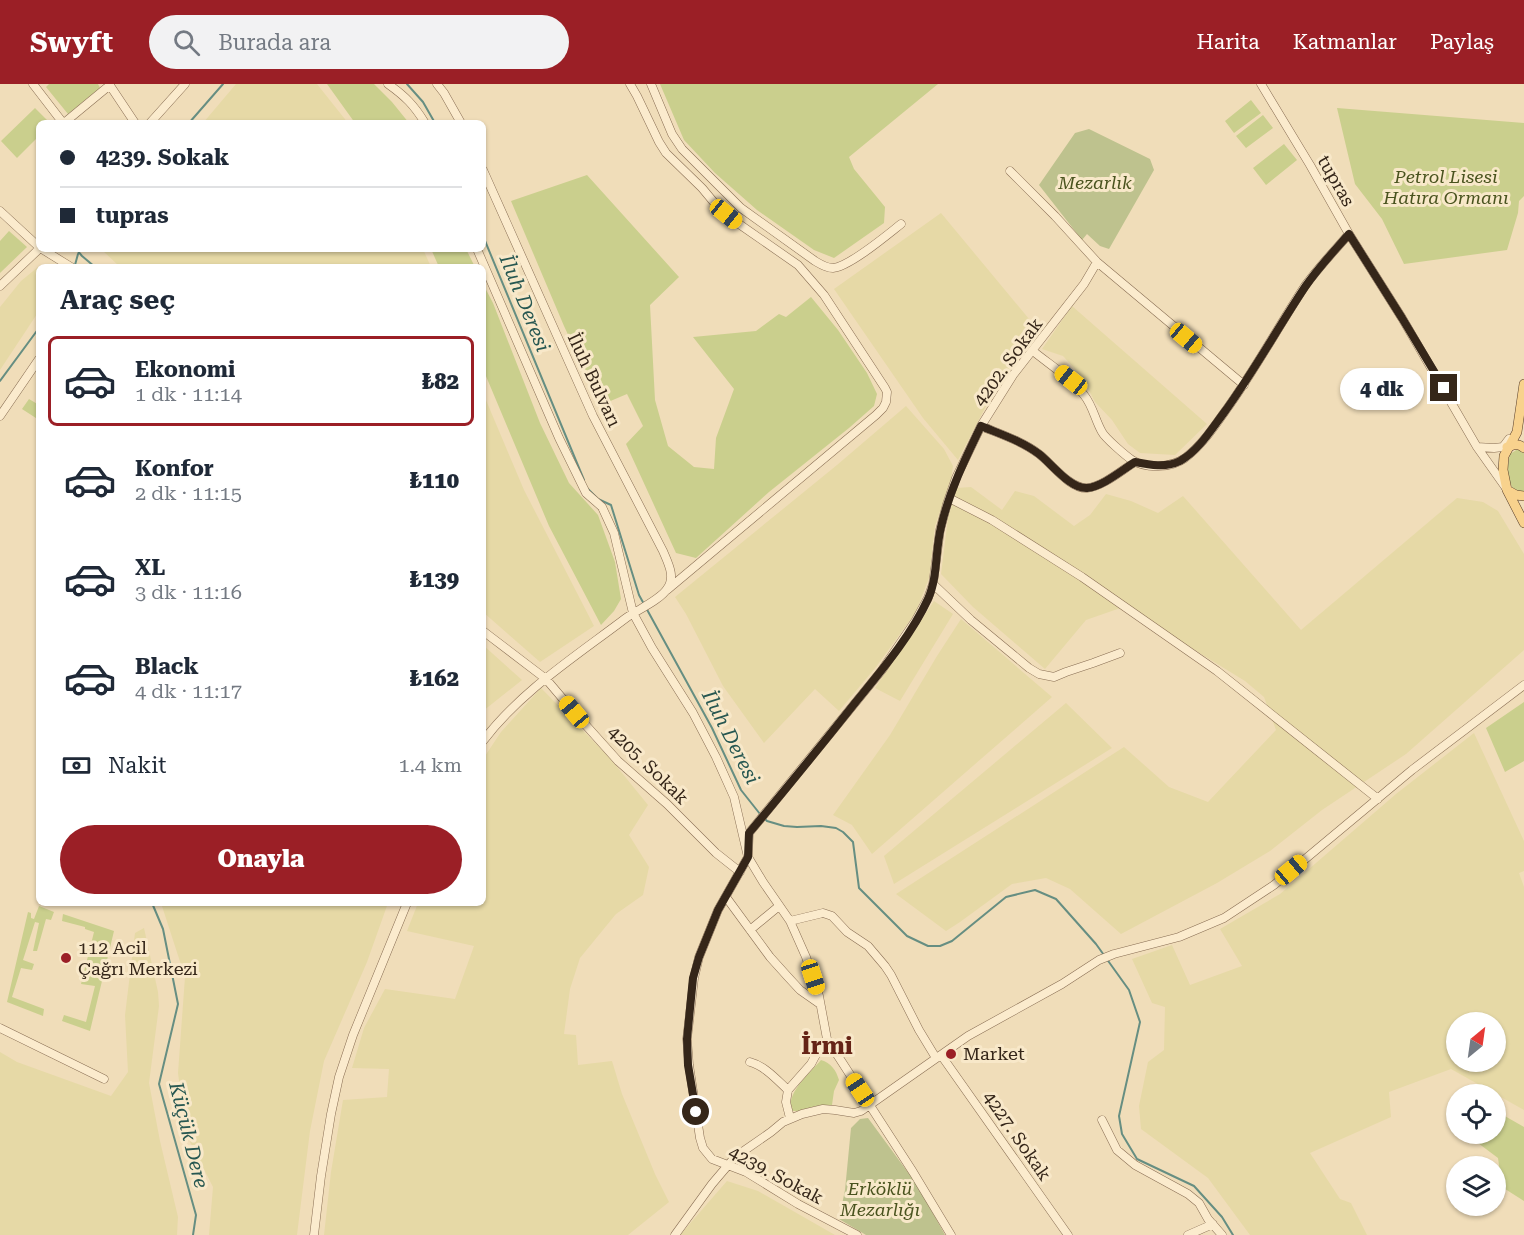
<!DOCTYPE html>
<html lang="tr">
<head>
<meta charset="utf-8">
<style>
  body { margin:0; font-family:"Roboto Serif",serif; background:#f2f2f3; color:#1f2937; height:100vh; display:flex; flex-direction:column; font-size:22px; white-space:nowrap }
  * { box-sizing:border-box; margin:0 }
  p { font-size:20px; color:#747a83 }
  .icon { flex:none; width:33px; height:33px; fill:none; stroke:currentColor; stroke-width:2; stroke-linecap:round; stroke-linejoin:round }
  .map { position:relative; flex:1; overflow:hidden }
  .panel { position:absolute; left:36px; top:180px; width:450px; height:642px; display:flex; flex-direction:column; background:#fff; border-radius:9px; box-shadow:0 2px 4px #0004 }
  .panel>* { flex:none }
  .hud { position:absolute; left:36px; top:36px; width:450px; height:132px; border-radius:9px; box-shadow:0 2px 4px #0004; display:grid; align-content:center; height:132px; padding:0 24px; background:#fff }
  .needle { width:39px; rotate:29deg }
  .tools { position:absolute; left:1446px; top:928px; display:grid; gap:12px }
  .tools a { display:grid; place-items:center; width:60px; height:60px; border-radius:50%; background:#fff; box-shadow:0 2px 4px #0004; font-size:30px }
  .end { position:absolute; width:27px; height:27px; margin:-14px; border:8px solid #352619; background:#fff; box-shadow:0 0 0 3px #fff }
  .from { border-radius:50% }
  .bubble { position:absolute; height:42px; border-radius:21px; background:#fff; box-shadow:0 2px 4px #0004; font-size:20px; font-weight:800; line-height:42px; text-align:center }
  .car { position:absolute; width:18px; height:36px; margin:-18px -9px; border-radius:8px; box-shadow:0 0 4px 2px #0007; background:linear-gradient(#f5c518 24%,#345 0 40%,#f5c518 0 76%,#345 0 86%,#f5c518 0) }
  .hud b { display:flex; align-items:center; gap:21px; height:57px; font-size:22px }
  .hud b+b { border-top:2px solid #e0e1e3 }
  .hud i { width:15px; height:15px; background:#1f2937 }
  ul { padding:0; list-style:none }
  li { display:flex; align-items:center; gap:18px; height:90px; margin:0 12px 9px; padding:0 12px; border:3px solid transparent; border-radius:9px }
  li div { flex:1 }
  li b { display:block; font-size:22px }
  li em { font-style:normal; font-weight:800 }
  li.active { border-color:#9b1f26 }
  li>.icon { width:54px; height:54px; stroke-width:1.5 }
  h2 { padding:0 24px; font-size:27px; line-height:72px }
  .pay { display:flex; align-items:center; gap:15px; height:66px; padding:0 24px; font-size:22px }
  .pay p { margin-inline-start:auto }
  .action { display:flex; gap:12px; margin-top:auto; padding:12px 24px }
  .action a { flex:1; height:69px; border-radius:36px; background:#9b1f26; color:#fff; font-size:24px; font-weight:800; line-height:69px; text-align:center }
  header { display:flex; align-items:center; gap:36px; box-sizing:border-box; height:84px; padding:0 30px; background:#9b1f26; color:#fff }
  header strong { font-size:28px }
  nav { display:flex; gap:33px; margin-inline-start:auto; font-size:21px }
  .search { width:420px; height:54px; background:#f2f2f3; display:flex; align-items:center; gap:15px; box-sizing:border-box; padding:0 21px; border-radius:33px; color:#747a83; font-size:22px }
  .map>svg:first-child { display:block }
  .farmland { fill:#e6d9a6; fill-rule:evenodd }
  .green { fill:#cacf8d }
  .cemetery { fill:#bec28e }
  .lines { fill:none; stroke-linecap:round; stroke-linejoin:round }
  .stream { stroke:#668e82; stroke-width:2 }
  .minor-casing { stroke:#886d53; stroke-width:9 }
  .major-casing { stroke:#553b28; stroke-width:10 }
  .minor { stroke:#fbebcd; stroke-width:8 }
  .major { stroke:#f8d28d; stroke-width:9 }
  .route { stroke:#352619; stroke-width:8 }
  .poi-dot { fill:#9b1f26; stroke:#f8e8c9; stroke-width:2 }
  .labels { text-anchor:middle; stroke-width:6; stroke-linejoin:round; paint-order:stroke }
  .park-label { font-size:18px; font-style:italic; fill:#49531e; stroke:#f8e8c9 }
  .street-label { font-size:18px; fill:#352619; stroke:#f8e8c9 }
  .poi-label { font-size:18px; fill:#352619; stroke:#f8e8c9; text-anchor:start }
  .water-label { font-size:20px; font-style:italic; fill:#275751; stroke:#f8e8c9 }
  .district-label { font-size:24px; font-weight:bold; fill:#652316; stroke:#f8e8c9 }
</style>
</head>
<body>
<header>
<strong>Swyft</strong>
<div class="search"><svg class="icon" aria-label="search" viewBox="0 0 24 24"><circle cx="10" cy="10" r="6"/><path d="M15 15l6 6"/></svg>Burada ara</div>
<nav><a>Harita</a><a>Katmanlar</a><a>Paylaş</a></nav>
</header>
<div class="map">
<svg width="1524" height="1151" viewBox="0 0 1524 1151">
  <rect width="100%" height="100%" fill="#f0ddb9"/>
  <path class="farmland" d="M 236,0 L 317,0 L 348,39 L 203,39 Z
    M 941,129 L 1039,247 L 997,301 L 958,376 L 923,334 L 834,205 Z
    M 101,165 L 423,165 L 431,183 L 120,183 Z
    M 38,183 L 39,227 L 0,286 L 0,223 L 21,197 Z
    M 1072,222 L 1207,340 L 1175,371 L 1140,369 L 1128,360 L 1112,336 L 1095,318 L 1086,301 L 1073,283 L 1063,272 L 1042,265 Z
    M 483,309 L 524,406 L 594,542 L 540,578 L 483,528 Z
    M 906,322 L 944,365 L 953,382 L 951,396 L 935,442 L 929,494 L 916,528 L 876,583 L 839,627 L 815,605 L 764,659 L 723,602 L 686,530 L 675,513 L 837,381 Z
    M 971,403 L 1002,426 L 1015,407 L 1034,412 L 1074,442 L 1090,431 L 1106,410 L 1131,417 L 1158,429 L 1183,412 L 1301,546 L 1457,414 L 1483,418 L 1498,427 L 1524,470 L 1524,566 L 1406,670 L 1322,726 L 1270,767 L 1217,799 L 1121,850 L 1070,805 L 1046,794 L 1012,800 L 960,838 L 946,847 L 896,810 L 1124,663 L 1169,703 L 1208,718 L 1276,646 L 1264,613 L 1245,597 L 1162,546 L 1129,521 L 1086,536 L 1045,585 L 973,523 L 941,490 L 948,434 L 957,404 Z
    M 934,517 L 953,530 L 900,617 L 875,604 Z
    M 961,535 L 1052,613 L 872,770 L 852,741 L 833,731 L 890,651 L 937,572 Z
    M 483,561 L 522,596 L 483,627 Z
    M 541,604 L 609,673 L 648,721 L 629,751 L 649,783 L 643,811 L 616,830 L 580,874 L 570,905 L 564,950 L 576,951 L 578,981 L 612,977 L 622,1010 L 655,1090 L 669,1118 L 628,1151 L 324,1151 L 331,1088 L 343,1016 L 387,1013 L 389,985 L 352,984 L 364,944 L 385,905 L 455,915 L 474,862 L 407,847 L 418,819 L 483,819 L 483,675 L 501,648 Z
    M 1066,619 L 1112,664 L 894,800 L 884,772 Z
    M 1474,649 L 1524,757 L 1524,787 L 1519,789 L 1524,803 L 1524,1026 L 1451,985 L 1389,1008 L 1391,1033 L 1310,1069 L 1340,1115 L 1351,1119 L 1367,1151 L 1250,1151 L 1208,1094 L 1141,1045 L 1139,1022 L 1148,978 L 1164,966 L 1165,923 L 1152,919 L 1132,875 L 1172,861 L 1190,901 L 1242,882 L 1220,845 L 1280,810 L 1396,710 ZM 1456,939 L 1496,939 L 1496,978 L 1456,978 Z
    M 161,819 L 388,819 L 367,878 L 324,977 L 310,1047 L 297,1151 L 209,1151 L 213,1103 L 186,1050 L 178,989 L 185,893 Z
    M 144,844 L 158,908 L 159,922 L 149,999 L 160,1057 L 178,1133 L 177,1151 L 0,1151 L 0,968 L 17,978 L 111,1012 L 128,988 L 125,931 L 135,849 Z
    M 727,1097 L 758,1107 L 835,1151 L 680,1151 Z"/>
  <path class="green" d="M 49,0 L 98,0 L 100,4 L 68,30 L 46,3 Z
    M 327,0 L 374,0 L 392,18 L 409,39 L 355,39 Z
    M 660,0 L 938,0 L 849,73 L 854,85 L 885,123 L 884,139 L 834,174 L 814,166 L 757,126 L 715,89 L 684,56 Z
    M 1251,16 L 1261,29 L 1234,49 L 1225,37 Z
    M 35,24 L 50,39 L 39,39 L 39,52 L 17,74 L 1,57 Z
    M 1337,24 L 1524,39 L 1524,112 L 1519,117 L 1518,129 L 1507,166 L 1404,180 L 1382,135 L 1355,100 Z
    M 1263,31 L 1273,44 L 1246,64 L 1236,52 Z
    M 1284,60 L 1297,76 L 1266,101 L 1253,84 Z
    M 587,91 L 679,193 L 650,221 L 655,316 L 668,362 L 694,383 L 714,385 L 716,354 L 734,305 L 693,253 L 756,247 L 779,230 L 786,233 L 811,213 L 838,246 L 867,289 L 877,310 L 874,322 L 849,344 L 769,408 L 696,474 L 676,469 L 626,360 L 643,342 L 627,310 L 601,321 L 564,242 L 511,117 Z
    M 9,147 L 27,163 L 0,189 L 0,157 Z
    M 431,165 L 466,165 L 475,183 L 439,183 Z
    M 483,200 L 493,219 L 540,339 L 569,399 L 598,431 L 615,478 L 621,515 L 614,527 L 601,541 L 549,442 L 483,285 Z
    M 29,315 L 39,321 L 39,336 L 22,325 Z
    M 1518,365 L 1524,369 L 1524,408 L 1515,407 C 1506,396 1507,383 1510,370 Z
    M 1524,618 L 1524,677 L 1505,688 L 1486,644 Z
    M 39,822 L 54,828 L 51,836 L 46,835 L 37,867 L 33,867 L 39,839 L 35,838 L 23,876 L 34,880 L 32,886 L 21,884 L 12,913 L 44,925 L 43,932 L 7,918 L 28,828 L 31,829 L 31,834 L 34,835 Z
    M 63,830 L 114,847 L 90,947 L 62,937 L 64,931 L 86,938 L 95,902 L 81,900 L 94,848 L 85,845 L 85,843 L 62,837 Z
    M 821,976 C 831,979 836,986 839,996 L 834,1007 L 832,1021 L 816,1022 L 799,1027 L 793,1027 L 790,1024 C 790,1005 809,990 821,976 Z
    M 1496,1027 L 1524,1043 L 1524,1117 L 1502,1103 L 1498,1074 L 1466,1050 L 1496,1050 Z"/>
  <path class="cemetery" d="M 1089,45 L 1150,75 L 1154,86 L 1109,165 L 1100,162 L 1087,150 L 1082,156 L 1039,101 L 1075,49 Z
    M 868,1034 L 918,1102 L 945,1151 L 866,1151 L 839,1135 L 845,1106 L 851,1044 L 860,1035 Z"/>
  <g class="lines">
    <path class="stream" d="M 407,0 L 423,18 L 435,39
      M 189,39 L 223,0
      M 483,152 L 584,396
      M 76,165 L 82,172 L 95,183
      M 75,181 L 78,170
      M 0,297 L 39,244
      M 587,404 L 598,415 L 611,421 L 639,511 L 712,644 L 741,706 L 760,730
      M 764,734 L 767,737 L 784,742 L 797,743 L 821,742 L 836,744 L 843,748 L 853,758 L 859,804 L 907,852 L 928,862 L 940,862 L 952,857 L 1006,813 L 1035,806 L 1056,815 L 1096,860 L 1129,906 L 1140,938 L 1119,1032 L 1122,1050 L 1137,1075 L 1194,1102 L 1222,1133 L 1233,1151
      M 152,819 L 163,845 L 178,920 L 159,1000 L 196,1131 L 193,1151"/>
    <g class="minor-casing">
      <path id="minor" d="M 33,0 L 63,39
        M 109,0 L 135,39
        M 388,0 C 405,12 414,21 425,39
        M 437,0 L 444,9 L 461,39
        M 630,0 L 637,12 L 659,58 L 666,69 L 702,104 L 717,122 L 739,140 L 798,181 L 824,211 L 885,304 L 887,308 L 886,318 L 883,324 L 876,331 L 667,506
        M 651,0 L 672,50 L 682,65 L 741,124 L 815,177 C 820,180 826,184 833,184 C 849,183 887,151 901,140
        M 1261,0 L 1310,81 L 1349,150 L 1402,234 L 1477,363
        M 64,39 L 110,1
        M 150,39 L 185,0
        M 483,86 L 593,332 L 663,467 C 668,479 676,493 667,505 C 660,516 637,526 626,534 C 576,572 521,607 483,657
        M 1010,87 L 1055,132 L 1097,178 L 1244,301
        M 0,127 L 39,163
        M 42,165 L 71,183
        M 477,165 L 559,354 L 586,409 L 602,423 L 614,449 L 633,529 L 652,564 L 693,629 L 716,673 L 734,713 L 748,773 L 763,798 L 790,837 L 806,873 L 819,912 L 827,955 L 913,1088 L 951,1151
        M 0,202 L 39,165
        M 1033,267 C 1050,281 1070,293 1084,311 C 1093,322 1095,336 1102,348 C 1105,354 1126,372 1132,376 C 1146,385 1171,384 1185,374 C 1202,361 1214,343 1226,326 C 1255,286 1278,243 1305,202 C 1318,184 1334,167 1349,150
        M 0,332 L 39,275
        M 981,342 C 1000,350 1022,357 1039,370 C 1052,380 1070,405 1087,404 C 1102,403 1122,386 1135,378
        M 1506,404 L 1477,363 L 1494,364 L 1503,363 L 1509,355
        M 949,414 L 992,436 L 1082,493 L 1217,587 L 1378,715
        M 933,500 L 971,536 L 1029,584 L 1039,590 L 1054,593 L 1066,588 L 1093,579 L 1120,569
        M 483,547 L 546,595 L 574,628 L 618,677 L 667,720 L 716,769 L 740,788
        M 726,813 L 770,873 L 788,893 L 800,906 L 820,920
        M 790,837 L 823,829 L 832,832 L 847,848 L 868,862 L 885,882 L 891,891 L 919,946 L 936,974
        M 750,846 L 779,822
        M 0,944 L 104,995
        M 941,971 L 1068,1151
        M 750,978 C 765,982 777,996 788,1006
        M 790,1034 L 786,1018 L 788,1006 L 811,980 L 819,965 L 827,955
        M 1102,1036 L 1117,1066 L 1135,1081 L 1188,1110 L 1199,1119 L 1208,1135 L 1222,1151
        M 314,1151 L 321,1092 L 331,1030 L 339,993 L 353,951 L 407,819
        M 675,1151 L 712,1100 L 735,1073 L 771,1048 L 783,1038 L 802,1030 L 823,1025 L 835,1026 L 854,1029 L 861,1027 L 968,952 L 1062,900 L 1099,876 L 1114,870 L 1179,853 L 1224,834 L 1274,801 L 1412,686 L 1524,601
        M 857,1151 L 798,1120 L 746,1088 L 712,1075 L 703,1064 L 700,1054 L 689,981 L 687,955 L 694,894 L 699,873 L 718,826 L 748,773 L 749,749 L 882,586 L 916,536 L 928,514 L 933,500 L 940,446 L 947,420 L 956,394 L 981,342 L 1013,291 L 1084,200 L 1097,178
        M 1188,1151 L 1213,1140"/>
    </g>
    <g class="major-casing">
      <path id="major" d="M 1524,300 L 1517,348 L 1504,372 L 1503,386 L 1507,406 L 1524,439
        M 1507,363 C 1514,361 1518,359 1524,364
        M 1507,406 L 1516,411 L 1524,412"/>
    </g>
    <use href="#minor" class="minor"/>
    <use href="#major" class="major"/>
  </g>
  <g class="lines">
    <path class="route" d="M 696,1028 L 688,981 L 687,955 L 693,894 L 699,873 L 718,826 L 748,773 L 749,749 C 785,706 820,663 855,619 C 881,587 911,552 928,515 C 938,493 935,467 941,443 C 949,408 965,375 981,342 C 1000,350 1022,357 1039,370 C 1052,380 1070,405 1087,404 C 1102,403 1122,386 1135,378 C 1150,381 1166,384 1180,377 C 1198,367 1211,346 1223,330 C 1253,289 1277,245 1305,203 C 1318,184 1334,167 1349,150 L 1402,234 L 1444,304"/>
  </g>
  <g class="poi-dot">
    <circle cx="66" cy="874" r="6"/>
    <circle cx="951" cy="970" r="6"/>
  </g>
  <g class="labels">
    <g class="park-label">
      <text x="1446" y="99">Petrol Lisesi<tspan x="1446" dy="21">Hatıra Ormanı</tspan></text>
      <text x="1095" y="105">Mezarlık</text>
      <text x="880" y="1111">Erköklü<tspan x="880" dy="21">Mezarlığı</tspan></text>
    </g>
    <g class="street-label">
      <text transform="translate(1336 97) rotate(60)" y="6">tupras</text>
      <text transform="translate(1008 278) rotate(-54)" y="6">4202. Sokak</text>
      <text transform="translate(594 296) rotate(65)" y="6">İluh Bulvarı</text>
      <text transform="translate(648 681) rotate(44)" y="6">4205. Sokak</text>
      <text transform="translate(1017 1052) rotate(55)" y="6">4227. Sokak</text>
      <text transform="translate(776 1091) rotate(28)" y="6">4239. Sokak</text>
    </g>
    <g class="poi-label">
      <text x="78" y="870">112 Acil<tspan x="78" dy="21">Çağrı Merkezi</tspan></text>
      <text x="963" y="976">Market</text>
    </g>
    <g class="water-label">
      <text transform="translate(525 219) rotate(68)" y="7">İluh Deresi</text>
      <text transform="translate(731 653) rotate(63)" y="7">İluh Deresi</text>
      <text transform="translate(189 1051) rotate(76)" y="7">Küçük Dere</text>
    </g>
    <g class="district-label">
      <text x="827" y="970">İrmi</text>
    </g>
  </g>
</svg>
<div class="tools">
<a><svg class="needle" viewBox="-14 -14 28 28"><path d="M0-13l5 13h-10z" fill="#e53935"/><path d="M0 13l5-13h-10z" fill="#747a83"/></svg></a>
<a><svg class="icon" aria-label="locate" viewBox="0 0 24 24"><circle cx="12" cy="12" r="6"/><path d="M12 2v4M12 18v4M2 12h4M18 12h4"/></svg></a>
<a><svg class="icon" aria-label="layers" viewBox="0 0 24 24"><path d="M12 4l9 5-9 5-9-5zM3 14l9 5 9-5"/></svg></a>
</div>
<i class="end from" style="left:696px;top:1028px"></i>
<i class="end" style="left:1444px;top:304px"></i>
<div class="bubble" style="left:1340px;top:284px;width:84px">4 dk</div>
<i class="car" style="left:726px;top:130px;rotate:129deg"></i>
<i class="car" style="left:1186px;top:254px;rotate:130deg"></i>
<i class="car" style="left:1071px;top:296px;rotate:308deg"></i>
<i class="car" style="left:574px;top:628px;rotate:320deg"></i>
<i class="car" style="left:1291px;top:786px;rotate:50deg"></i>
<i class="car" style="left:813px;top:893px;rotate:162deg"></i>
<i class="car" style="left:860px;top:1006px;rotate:326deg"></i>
<div class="hud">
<b><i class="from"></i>4239. Sokak</b>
<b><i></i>tupras</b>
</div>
<section class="panel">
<h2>Araç seç</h2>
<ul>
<li class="active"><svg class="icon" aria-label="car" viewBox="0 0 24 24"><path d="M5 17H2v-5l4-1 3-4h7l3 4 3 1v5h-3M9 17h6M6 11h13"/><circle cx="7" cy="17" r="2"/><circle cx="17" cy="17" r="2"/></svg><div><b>Ekonomi</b><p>1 dk · 11:14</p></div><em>₺82</em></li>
<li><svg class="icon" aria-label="car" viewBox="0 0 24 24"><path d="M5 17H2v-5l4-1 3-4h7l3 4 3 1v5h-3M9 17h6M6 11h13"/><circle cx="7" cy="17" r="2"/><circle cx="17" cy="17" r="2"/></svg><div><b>Konfor</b><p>2 dk · 11:15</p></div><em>₺110</em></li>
<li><svg class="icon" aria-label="car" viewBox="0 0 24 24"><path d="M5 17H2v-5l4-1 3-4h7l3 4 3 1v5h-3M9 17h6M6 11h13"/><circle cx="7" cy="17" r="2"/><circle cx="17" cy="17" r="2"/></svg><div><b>XL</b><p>3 dk · 11:16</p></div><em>₺139</em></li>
<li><svg class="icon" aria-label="car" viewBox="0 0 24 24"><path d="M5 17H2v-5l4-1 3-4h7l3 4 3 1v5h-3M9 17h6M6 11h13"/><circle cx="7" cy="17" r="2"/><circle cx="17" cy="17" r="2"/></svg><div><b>Black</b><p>4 dk · 11:17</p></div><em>₺162</em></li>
</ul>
<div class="pay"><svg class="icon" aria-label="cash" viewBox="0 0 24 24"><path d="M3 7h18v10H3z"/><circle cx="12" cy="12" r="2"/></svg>Nakit<p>1.4 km</p></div>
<div class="action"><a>Onayla</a></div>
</section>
</div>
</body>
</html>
